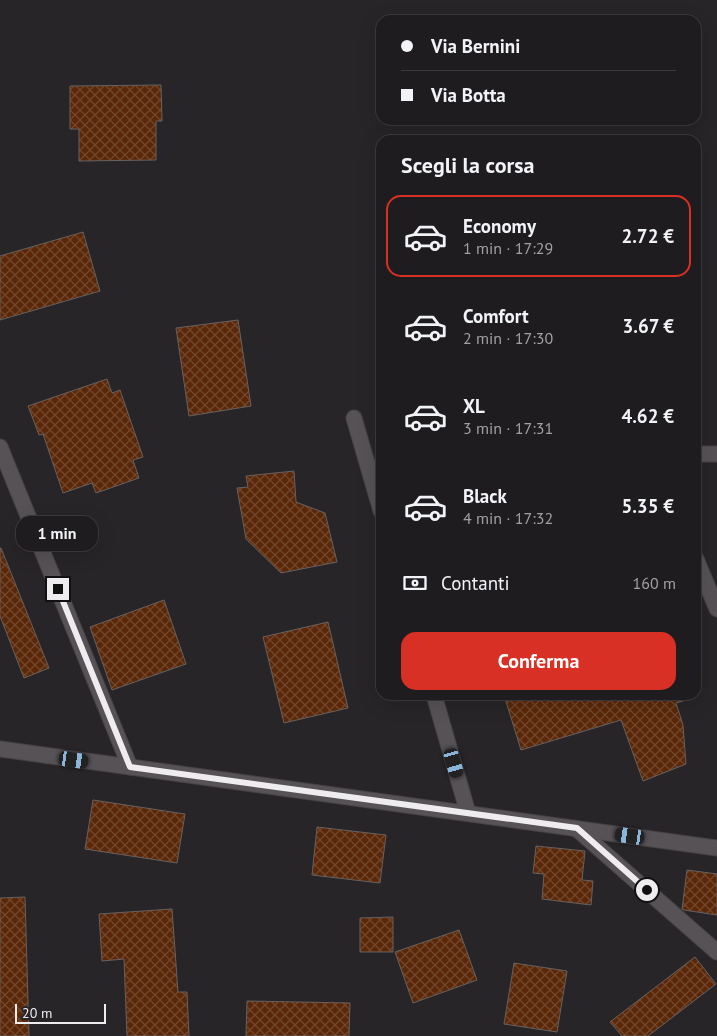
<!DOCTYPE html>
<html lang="it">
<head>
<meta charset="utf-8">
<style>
  body { margin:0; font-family:"PT Sans",sans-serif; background:#2b292c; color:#f1f3f6; height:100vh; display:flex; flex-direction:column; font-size:19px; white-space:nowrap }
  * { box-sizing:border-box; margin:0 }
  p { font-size:16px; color:#a1a1a4 }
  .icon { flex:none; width:28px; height:28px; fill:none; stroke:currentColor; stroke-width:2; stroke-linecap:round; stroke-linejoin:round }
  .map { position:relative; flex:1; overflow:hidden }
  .details { position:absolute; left:376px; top:135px; width:325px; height:565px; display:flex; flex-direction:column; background:#1e1c1f; border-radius:15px; box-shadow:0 5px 20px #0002,0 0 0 1px #3c3a3d }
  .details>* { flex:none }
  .banner { position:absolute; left:376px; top:15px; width:325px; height:110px; border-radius:15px; box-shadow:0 5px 20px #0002,0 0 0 1px #3c3a3d; display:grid; align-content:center; height:110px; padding:0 25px; background:#1e1c1f }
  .scale { position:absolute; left:15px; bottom:12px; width:91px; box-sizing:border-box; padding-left:5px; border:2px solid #eeecee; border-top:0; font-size:14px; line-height:18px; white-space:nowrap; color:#eeecee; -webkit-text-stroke:4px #282529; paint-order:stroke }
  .end { position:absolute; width:22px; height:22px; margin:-11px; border:6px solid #eeecee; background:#111; box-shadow:0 0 0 2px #111 }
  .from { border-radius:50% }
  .bubble { position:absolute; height:35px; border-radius:15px; background:#1e1c1f; box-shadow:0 5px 20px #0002,0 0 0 1px #3c3a3d; font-size:16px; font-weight:800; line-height:35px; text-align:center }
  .car { position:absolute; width:15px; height:30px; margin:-15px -8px; border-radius:6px; box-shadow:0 0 4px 1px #0007; background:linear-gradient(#222 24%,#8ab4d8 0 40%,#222 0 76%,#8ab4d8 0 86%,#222 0) }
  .banner b { display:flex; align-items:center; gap:18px; height:48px; font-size:19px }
  .banner b+b { border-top:1px solid #3c3a3d }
  .banner i { width:12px; height:12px; background:#f1f3f6 }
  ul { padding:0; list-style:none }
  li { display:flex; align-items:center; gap:15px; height:82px; margin:0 10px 8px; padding:0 15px; border:2px solid transparent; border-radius:15px }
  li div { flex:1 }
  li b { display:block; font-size:19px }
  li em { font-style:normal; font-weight:800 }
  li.selected { border-color:#d93025 }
  li>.icon { width:45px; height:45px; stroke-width:1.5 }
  h2 { padding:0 25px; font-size:22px; line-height:60px }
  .pay { display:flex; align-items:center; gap:12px; height:55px; padding:0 25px; font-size:19px }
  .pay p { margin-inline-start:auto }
  .cta { display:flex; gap:10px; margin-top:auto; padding:10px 25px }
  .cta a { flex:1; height:58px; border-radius:15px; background:#d93025; color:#fff; font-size:20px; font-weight:800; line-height:58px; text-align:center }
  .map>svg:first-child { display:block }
  .building { fill:url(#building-cross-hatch); stroke:#67615f }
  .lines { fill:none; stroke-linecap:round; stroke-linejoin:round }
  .street-casing { stroke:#464346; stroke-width:17 }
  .secondary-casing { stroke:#464346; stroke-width:17 }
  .street { stroke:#565256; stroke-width:15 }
  .secondary { stroke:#565256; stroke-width:15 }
  .route { stroke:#eeecee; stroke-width:6 }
</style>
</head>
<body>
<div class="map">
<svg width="717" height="1036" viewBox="0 0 717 1036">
  <defs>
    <pattern id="building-cross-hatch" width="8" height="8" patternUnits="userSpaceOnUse" patternTransform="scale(1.25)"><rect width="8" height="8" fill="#5a2808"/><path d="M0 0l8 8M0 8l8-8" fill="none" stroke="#72472c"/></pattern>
  </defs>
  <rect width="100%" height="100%" fill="#282529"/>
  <path class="building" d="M 161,85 L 162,121 L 156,121 L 156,160 L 79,161 L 79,129 L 70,129 L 70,86 Z
    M 83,232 L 100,291 L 0,320 L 0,256 Z
    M 238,320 L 251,406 L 189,416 L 176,328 Z
    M 107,379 L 112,393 L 120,390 L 143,457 L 133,460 L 139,478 L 96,493 L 92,483 L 63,493 L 43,434 L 39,435 L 28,406 Z
    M 294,471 L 296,502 L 325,513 L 337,562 L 281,573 L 246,539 L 237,488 L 248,487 L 246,476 Z
    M 0,548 L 1,548 L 49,668 L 24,678 L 0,616 Z
    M 164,600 L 186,664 L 112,690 L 90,627 Z
    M 328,622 L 348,708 L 284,723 L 263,637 Z
    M 504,695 L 682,695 L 683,701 L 676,703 L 683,725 L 686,764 L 643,781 L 621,720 L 521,750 Z
    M 93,800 L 185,814 L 177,863 L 85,849 Z
    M 317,827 L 386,835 L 380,883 L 312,875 Z
    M 536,846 L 585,851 L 582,880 L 593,881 L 591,905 L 542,899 L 544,874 L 533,873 Z
    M 687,870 L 717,874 L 717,915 L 684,910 L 682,909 Z
    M 25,897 L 29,1036 L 0,1036 L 0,898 Z
    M 172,909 L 178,992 L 187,992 L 189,1036 L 127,1036 L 124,959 L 102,961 L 99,914 Z
    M 393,917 L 393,952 L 360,952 L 360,918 Z
    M 459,930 L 477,980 L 413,1003 L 395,952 Z
    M 695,957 L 716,984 L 648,1036 L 622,1036 L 610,1022 Z
    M 514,963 L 567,971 L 557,1032 L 504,1024 Z
    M 247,1001 L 350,1003 L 349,1036 L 246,1036 Z"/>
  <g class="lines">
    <g class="street-casing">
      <path id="street" d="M 354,418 L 381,511
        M 0,447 L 130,767
        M 696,454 L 717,454
        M 696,559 L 717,609
        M 434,695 L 468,813
        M 577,829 L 717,952"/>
    </g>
    <g class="secondary-casing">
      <path id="secondary" d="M 0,749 L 717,848"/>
    </g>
    <use href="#street" class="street"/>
    <use href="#secondary" class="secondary"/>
  </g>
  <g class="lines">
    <path class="route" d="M 58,589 L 130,767 L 577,828 L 647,890"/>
  </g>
</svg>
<div class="scale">20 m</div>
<i class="end from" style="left:647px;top:890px"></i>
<i class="end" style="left:58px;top:589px"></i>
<div class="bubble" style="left:16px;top:516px;width:82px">1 min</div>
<i class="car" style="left:74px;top:760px;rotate:98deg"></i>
<i class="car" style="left:454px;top:763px;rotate:164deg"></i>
<i class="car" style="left:630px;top:836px;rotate:278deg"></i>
<div class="banner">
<b><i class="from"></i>Via Bernini</b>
<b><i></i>Via Botta</b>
</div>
<section class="details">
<h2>Scegli la corsa</h2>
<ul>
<li class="selected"><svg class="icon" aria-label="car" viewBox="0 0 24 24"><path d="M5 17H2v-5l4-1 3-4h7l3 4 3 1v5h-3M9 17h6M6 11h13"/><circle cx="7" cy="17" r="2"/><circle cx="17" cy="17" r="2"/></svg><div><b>Economy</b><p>1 min · 17:29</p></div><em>2.72 €</em></li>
<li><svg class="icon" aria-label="car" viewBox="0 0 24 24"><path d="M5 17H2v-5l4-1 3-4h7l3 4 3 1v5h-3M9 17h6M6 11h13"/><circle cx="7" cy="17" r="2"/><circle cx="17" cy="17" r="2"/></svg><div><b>Comfort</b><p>2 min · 17:30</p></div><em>3.67 €</em></li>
<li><svg class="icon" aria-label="car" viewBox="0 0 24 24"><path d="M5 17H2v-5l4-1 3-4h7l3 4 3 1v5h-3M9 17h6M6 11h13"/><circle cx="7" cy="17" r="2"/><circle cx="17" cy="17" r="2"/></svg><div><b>XL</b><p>3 min · 17:31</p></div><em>4.62 €</em></li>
<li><svg class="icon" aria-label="car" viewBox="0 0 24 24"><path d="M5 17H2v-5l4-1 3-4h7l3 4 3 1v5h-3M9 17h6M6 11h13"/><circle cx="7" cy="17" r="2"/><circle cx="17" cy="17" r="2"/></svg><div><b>Black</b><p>4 min · 17:32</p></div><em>5.35 €</em></li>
</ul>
<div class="pay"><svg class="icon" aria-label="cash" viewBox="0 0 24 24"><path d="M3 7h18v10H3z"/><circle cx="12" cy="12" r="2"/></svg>Contanti<p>160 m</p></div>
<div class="cta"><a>Conferma</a></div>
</section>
</div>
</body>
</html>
